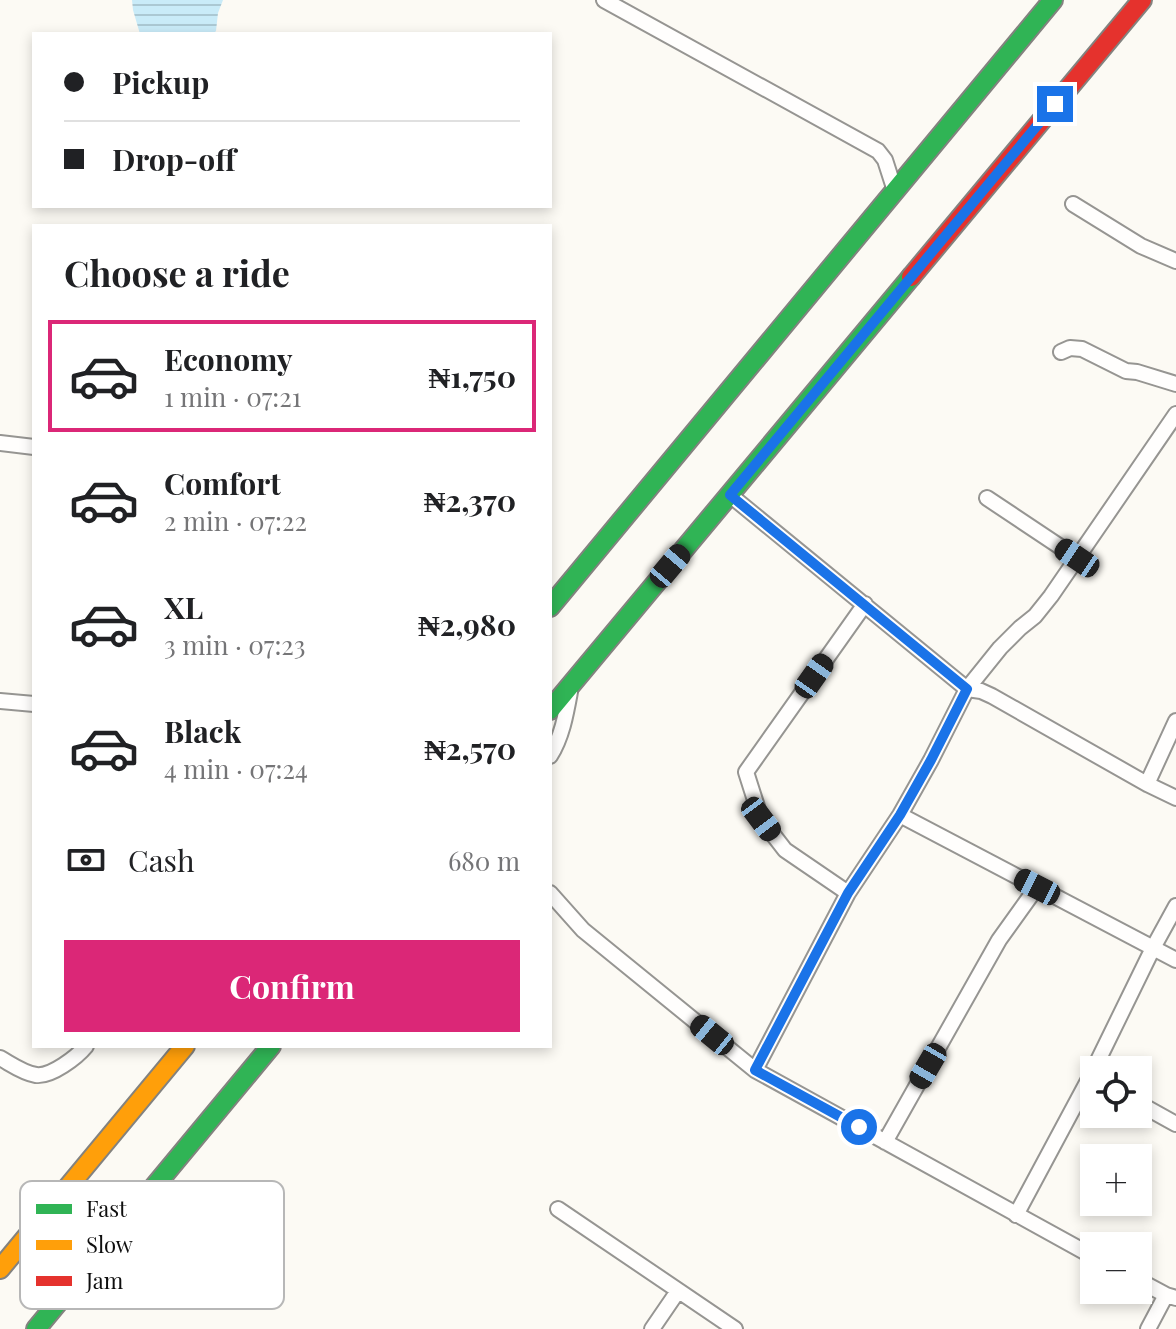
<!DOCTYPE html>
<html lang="en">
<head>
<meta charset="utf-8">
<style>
  body { margin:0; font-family:"Playfair Display",serif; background:#f2f2f2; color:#202124; height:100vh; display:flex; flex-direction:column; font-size:30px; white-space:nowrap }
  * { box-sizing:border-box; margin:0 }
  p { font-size:26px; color:#757577 }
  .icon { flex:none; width:44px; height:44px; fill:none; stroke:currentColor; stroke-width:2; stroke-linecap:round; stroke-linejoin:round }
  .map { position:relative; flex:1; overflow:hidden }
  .drawer { position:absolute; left:32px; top:224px; width:520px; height:824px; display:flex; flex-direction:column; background:#fff; border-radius:0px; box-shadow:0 4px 12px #0003 }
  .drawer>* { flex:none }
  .guide { position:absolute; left:32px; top:32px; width:520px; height:176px; border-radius:0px; box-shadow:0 4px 12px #0003; display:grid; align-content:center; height:176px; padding:0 32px; background:#fff }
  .fabs { position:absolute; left:1080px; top:1056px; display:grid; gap:16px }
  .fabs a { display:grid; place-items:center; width:72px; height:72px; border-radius:0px; background:#fff; box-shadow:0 4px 12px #0003; font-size:40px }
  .end { position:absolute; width:36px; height:36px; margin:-18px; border:10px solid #1a73e8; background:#fff; box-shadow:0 0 0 4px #fff }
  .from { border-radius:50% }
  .car { position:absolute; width:24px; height:48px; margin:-24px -12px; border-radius:10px; box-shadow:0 0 6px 2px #0007; background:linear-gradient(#222 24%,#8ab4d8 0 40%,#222 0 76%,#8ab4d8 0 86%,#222 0) }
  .guide b { display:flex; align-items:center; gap:28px; height:76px; font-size:30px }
  .guide b+b { border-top:2px solid #e0e0e0 }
  .guide i { width:20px; height:20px; background:#202124 }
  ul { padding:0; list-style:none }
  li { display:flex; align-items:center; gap:24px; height:112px; margin:0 16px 12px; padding:0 16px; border:4px solid transparent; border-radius:0px }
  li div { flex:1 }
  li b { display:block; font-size:30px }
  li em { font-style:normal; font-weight:700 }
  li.active { border-color:#db2777 }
  li>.icon { width:72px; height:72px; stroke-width:1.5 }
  h2 { padding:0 32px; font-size:36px; line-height:96px }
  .pay { display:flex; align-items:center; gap:20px; height:88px; padding:0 32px; font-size:30px }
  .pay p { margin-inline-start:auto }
  .action { display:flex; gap:16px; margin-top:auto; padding:16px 32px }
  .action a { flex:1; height:92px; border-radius:0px; background:#db2777; color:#fff; font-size:32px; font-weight:700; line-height:92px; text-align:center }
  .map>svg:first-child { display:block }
  .water { fill:url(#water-rules) }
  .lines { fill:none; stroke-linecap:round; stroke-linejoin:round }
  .street-casing { stroke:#969592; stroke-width:18 }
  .fast-casing { stroke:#83827f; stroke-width:22 }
  .slow-casing { stroke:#83827f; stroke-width:22 }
  .jam-casing { stroke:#83827f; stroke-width:22 }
  .street { stroke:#fffefd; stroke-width:14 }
  .fast { stroke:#30b455; stroke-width:18 }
  .slow { stroke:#ff9f0a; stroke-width:18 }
  .jam { stroke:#e5322d; stroke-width:18 }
  .route { stroke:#1a73e8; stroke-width:10 }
  .key { fill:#fff; stroke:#b7b7b7; stroke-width:2 }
  .key-label { font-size:22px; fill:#0f0f0f }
</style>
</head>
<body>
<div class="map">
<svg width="1176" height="1329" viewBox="0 0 1176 1329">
  <defs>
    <pattern id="water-rules" width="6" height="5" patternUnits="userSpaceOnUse" patternTransform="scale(2)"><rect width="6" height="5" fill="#c9ebf8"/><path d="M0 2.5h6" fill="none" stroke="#abc8d3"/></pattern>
  </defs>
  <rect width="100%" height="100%" fill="#fcfaf4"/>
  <path class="water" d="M 132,0 L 223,0 L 218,13 L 216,31 L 213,34 L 140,34 L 133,10 Z"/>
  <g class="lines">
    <g class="street-casing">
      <path id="street" d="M 604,0 L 878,151 L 885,160 L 895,191
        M 1073,204 L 1141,246 L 1176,261
        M 1061,352 L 1070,348 L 1082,349 L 1126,371 L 1137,372 L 1176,384
        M 0,443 L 34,447
        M 730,495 L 967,689 L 981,691 L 992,696 L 1147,784 L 1176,798
        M 987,498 L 1077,558
        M 0,701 L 34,704
        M 550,756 C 562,737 566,714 570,692
        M 1147,784 L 1176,721
        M 900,815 L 1176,960
        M 550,893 L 583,930 L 755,1070 L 1094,1257
        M 848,893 L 785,850 L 761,819 L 746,772 L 865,604
        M 0,1058 C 11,1064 23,1073 36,1075 C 51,1077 77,1057 86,1046
        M 755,1070 L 848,893 L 900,815 L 931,760 L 967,689 L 1000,648 L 1020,628 L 1035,616 L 1051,596 L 1176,414
        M 1138,1103 L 1176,1124
        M 885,1142 L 999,940 L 1037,887
        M 558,1209 L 735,1329
        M 1016,1215 L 1090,1077 L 1153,948 L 1176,906
        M 1138,1280 L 1166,1295 L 1176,1298
        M 652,1329 L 678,1291
        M 1148,1329 L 1166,1295"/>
    </g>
    <g class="fast-casing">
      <path id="fast" d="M 550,607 L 1053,0
        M 550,710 L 911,277
        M 36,1329 L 271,1046"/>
    </g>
    <g class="slow-casing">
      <path id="slow" d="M 0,1269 L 185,1046"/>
    </g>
    <g class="jam-casing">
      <path id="jam" d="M 911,277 L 1142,0"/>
    </g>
    <use href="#street" class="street"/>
    <use href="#fast" class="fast"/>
    <use href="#slow" class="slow"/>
    <use href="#jam" class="jam"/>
  </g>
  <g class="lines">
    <path class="route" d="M 859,1127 L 755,1070 L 848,893 L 900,815 L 931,760 L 967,689 L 730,495 L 1055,104"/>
  </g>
  <rect x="20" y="1181" width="264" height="128" rx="12" class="key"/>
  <rect x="36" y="1204" width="36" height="10" fill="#30b455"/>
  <rect x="36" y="1240" width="36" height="10" fill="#ff9f0a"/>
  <rect x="36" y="1276" width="36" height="10" fill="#e5322d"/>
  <g class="key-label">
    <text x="86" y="1217">Fast</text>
    <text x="86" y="1253">Slow</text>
    <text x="86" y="1289">Jam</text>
  </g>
</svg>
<div class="fabs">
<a><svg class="icon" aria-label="locate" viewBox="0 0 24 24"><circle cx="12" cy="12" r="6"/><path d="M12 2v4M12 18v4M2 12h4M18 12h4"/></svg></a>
<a>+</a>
<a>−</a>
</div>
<i class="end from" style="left:859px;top:1127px"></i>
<i class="end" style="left:1055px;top:104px"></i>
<i class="car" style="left:1077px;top:558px;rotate:304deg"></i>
<i class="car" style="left:670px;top:566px;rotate:40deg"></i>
<i class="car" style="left:814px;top:676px;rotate:35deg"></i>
<i class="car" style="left:761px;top:819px;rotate:143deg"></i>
<i class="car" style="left:1037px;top:887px;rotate:297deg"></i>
<i class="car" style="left:712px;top:1035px;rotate:309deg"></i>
<i class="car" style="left:928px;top:1066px;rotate:210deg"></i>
<div class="guide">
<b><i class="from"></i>Pickup</b>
<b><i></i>Drop-off</b>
</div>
<section class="drawer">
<h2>Choose a ride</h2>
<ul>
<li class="active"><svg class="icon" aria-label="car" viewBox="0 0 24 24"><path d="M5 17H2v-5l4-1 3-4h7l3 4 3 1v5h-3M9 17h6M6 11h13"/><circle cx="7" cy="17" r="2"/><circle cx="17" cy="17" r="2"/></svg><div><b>Economy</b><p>1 min · 07:21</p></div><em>₦1,750</em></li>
<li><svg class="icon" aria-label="car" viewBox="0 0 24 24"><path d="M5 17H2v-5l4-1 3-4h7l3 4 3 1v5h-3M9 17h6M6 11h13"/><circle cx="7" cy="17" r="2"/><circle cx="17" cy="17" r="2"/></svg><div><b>Comfort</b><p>2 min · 07:22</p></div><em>₦2,370</em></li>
<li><svg class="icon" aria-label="car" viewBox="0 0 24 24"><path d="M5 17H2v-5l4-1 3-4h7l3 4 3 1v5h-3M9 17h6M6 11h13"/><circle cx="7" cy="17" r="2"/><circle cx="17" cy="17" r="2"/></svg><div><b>XL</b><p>3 min · 07:23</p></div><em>₦2,980</em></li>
<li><svg class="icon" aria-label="car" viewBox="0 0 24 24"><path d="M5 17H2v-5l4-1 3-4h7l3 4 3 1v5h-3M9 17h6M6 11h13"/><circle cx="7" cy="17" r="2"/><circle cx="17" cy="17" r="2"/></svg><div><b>Black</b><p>4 min · 07:24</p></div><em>₦2,570</em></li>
</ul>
<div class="pay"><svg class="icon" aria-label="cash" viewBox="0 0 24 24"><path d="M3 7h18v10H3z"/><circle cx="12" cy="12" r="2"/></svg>Cash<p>680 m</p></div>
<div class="action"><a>Confirm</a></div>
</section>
</div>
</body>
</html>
